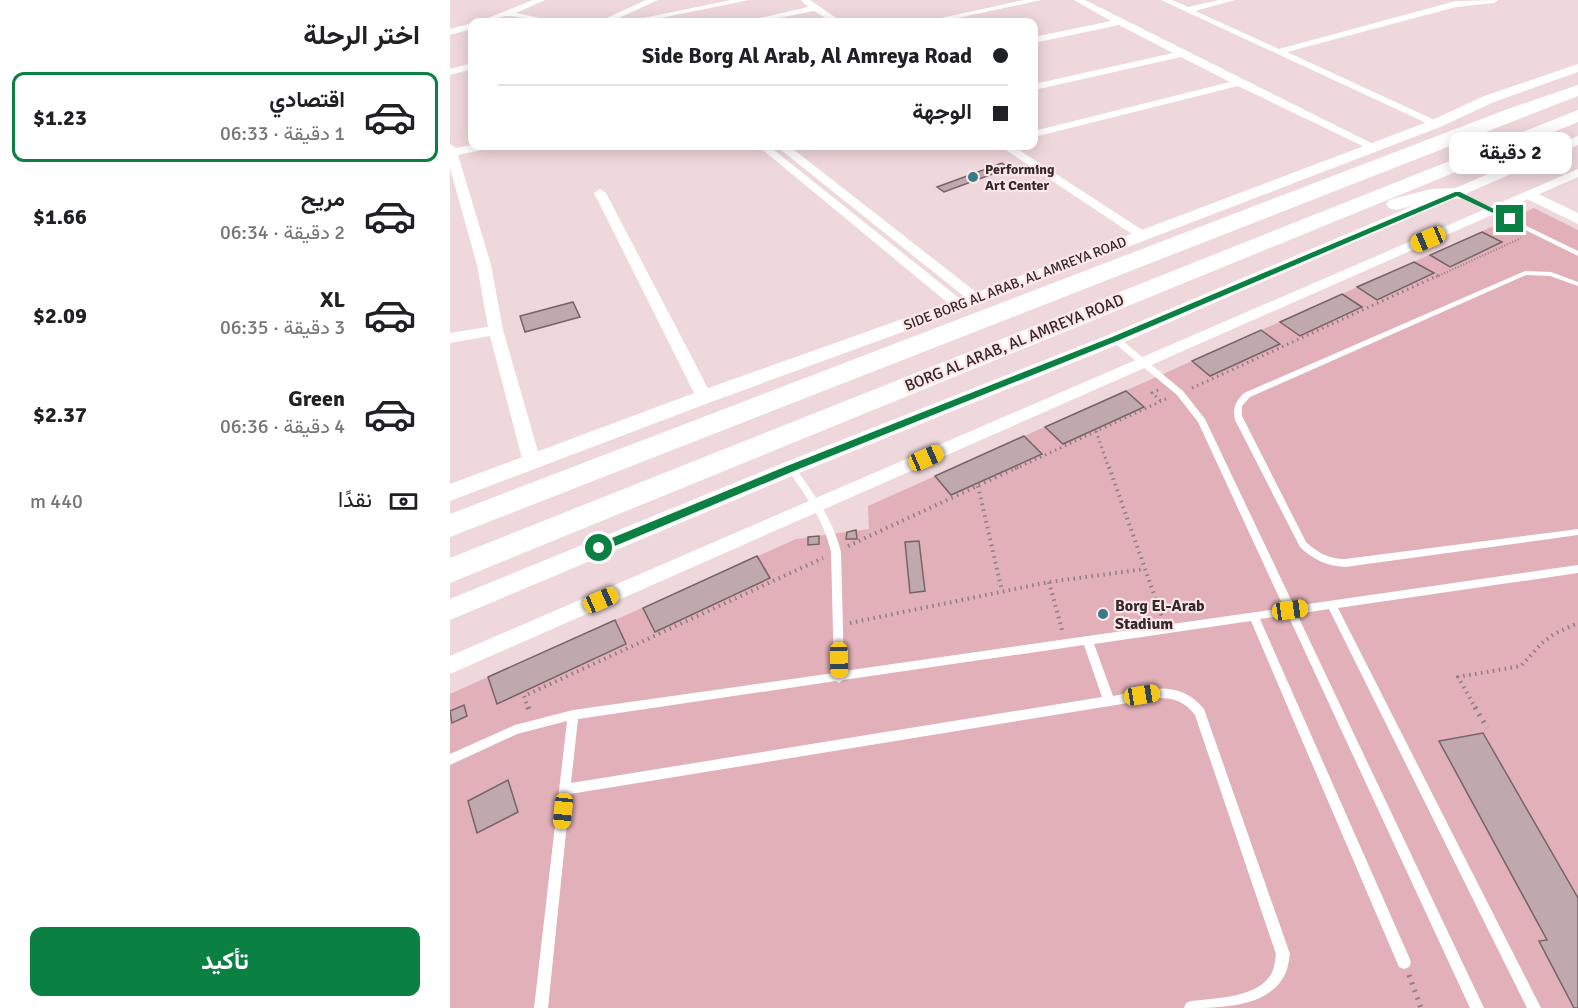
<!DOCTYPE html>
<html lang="ar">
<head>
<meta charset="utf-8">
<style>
  body { margin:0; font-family:Signika,Vazirmatn,sans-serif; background:#f6f6f6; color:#202124; direction:rtl; height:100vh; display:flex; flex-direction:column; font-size:22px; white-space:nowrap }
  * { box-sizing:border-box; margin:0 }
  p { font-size:20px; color:#757577 }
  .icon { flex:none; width:33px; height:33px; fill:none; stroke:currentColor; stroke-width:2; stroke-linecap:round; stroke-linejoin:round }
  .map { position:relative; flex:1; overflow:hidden; direction:ltr }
  .drawer { display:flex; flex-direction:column; background:#fff; width:450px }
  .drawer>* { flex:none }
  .hud { position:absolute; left:18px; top:18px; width:570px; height:132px; border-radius:12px; box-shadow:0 3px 15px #0003; direction:rtl; display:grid; align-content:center; height:132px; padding:0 30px; background:#fff }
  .end { position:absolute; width:27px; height:27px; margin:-14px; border:8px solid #0b8043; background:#fff; box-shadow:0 0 0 3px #fff }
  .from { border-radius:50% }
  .bubble { position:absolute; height:42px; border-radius:12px; background:#fff; box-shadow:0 3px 15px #0003; font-size:20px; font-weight:700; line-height:42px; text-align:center; direction:rtl }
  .car { position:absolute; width:18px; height:36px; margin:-18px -9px; border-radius:8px; box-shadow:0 0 4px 2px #0007; background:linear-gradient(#f5c518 24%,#345 0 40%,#f5c518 0 76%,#345 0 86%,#f5c518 0) }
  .hud b { display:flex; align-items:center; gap:21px; height:57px; font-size:22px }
  .hud b+b { border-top:2px solid #e0e0e0 }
  .hud i { width:15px; height:15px; background:#202124 }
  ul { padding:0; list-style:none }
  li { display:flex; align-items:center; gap:18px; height:90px; margin:0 12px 9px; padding:0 18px; border:3px solid transparent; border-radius:12px }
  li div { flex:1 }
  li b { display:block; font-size:22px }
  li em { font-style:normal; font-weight:700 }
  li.on { border-color:#0b8043 }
  li>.icon { width:54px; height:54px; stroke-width:1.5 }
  h2 { padding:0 30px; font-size:27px; line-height:72px }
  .pay { display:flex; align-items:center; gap:15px; height:66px; padding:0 30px; font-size:22px }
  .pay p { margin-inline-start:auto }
  .button { display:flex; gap:12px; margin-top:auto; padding:12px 30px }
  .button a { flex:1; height:69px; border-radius:12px; background:#0b8043; color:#fff; font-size:24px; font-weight:700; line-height:69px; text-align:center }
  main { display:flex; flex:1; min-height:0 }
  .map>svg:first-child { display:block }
  .green { fill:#e1b0b8 }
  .building { fill:#c0a9ad; stroke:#776366; stroke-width:1.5 }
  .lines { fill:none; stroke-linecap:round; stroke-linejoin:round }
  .path-far3 { stroke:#8e7e80; stroke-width:2; stroke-dasharray:1 2; stroke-linecap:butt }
  .path-far2 { stroke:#8e7e80; stroke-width:3; stroke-dasharray:1.5 4; stroke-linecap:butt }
  .path-far1 { stroke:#8e7e80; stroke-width:4; stroke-dasharray:1.5 4.5; stroke-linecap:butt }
  .path { stroke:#8e7e80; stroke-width:5; stroke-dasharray:2 6; stroke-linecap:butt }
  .service { fill:#fff; fill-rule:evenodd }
  .minor { fill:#fff; fill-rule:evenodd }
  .tertiary { fill:#fff; fill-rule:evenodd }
  .trunk { fill:#fff; fill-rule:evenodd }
  .route { fill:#0b8043 }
  .poi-dot { fill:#357c86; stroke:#fde5e8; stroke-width:2 }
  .labels { text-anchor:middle; stroke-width:4.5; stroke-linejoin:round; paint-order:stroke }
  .far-poi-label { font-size:14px; font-weight:bold; fill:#32292a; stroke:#fde5e8; text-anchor:start }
  .far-street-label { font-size:14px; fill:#32292a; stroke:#fde5e8 }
  .street-label { font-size:16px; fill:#32292a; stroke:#fde5e8 }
  .poi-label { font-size:16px; font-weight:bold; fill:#32292a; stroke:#fde5e8; text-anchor:start }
</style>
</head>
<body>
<main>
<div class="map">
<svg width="1128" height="1008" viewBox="0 0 1128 1008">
  <rect width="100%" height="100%" fill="#efd8db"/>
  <path class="green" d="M 1084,208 L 1128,230 L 1128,1008 L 0,1008 L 0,694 L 346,539 L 419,529 L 418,506 Z"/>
  <path class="building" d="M 552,163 L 559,168 L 494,192 L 487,187 Z
    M 1032,232 L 1052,242 L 1000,267 L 980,255 Z
    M 964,262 L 984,273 L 927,300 L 907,287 Z
    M 892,294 L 912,307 L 850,336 L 830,322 Z
    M 123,302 L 130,317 L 75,332 L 70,316 Z
    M 811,330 L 830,344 L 760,376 L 742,361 Z
    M 676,391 L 694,407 L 613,444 L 595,427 Z
    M 574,436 L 592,454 L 501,495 L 485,476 Z
    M 406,530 L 407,539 L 396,539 L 397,532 Z
    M 369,536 L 369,544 L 358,545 L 358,537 Z
    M 469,541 L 475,591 L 460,593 L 455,542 Z
    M 307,556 L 320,578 L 205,632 L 193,608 Z
    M 165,620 L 176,644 L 47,704 L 38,677 Z
    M 14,705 L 17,716 L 2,723 L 0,711 Z
    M 1033,733 L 1128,898 L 1128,1008 L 1124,1008 L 1089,941 L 1097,940 L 989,741 Z
    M 58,780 L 68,812 L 27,833 L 18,801 Z"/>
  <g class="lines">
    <path class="path-far3" d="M 986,277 L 1071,238"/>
    <path class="path-far2" d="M 742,388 L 989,275
      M 708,390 L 702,393 L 711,401
      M 646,431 L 659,469
      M 565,469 L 718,398"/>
    <path class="path-far1" d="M 659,467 L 712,617
      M 528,486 L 552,591
      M 398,546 L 568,467
      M 599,582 L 612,630
      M 400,623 L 599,582 L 695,569
      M 78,709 L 74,696 L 373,558
      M 1026,709 L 1008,677 L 1071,666 L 1092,643 L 1104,634 L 1128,623"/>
    <path class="path" d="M 78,707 L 80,713
      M 1025,707 L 1037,728
      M 959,975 L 971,1008"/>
    <path class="service" d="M 1007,192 L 1128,251 L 1128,256 L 1005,195 L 1004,194 Z
      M 1075,271 L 1101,272 L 1128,282 L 1128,286 L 1100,276 L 1076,275 L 800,397 L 792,406 L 792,416 L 856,542 C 868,553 879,559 895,559 L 1128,529 L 1128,535 L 895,567 C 877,566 862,559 850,547 L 785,420 C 782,408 786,401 794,393 Z
      M 662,337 L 668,337 L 733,391 L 755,419 L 844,606 L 1128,565 L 1128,573 L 888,608 L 1091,1008 L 1077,1008 L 879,609 L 847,614 L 1034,1008 L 1020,1008 L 838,615 L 810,619 L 959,957 L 961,962 L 959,967 L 954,969 L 949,967 L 801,621 L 644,644 L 663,696 C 697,690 728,678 754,709 L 840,954 C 839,960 838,967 836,972 C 821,1008 770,1008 734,1008 L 736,1003 L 741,1001 C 765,998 805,998 820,976 C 824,970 825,962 826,954 L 745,715 C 735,702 725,698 709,698 L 120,794 L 98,1008 L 84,1008 L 117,721 L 67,734 L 0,765 L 0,754 L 65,725 L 123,710 L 384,673 L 381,552 C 374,520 356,496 338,470 L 337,468 L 338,466 L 344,466 C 363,493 383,519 391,552 L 394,671 L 834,608 L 748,422 L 727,395 L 662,341 ZM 634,645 L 652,697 L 121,783 L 128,719 L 386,681 L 389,683 L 393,680 Z"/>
    <path class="minor" d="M 83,0 L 95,0 L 66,13 L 100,20 L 101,22 C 86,22 71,16 57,16 C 47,17 39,23 28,22 Z
      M 196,0 L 208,0 L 160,22 L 148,22 Z
      M 281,0 L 299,0 L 191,22 L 174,22 Z
      M 351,0 L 360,0 L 392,22 L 382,22 L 364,11 L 308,22 L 292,22 L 358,7 Z
      M 574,0 L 591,0 L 489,22 L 473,22 Z
      M 624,0 L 635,0 L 929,147 L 927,149 L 919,149 L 788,86 L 584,137 L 584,131 L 780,82 L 731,57 L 584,90 L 584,84 L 723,53 L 669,25 L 584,43 L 584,37 L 661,21 Z
      M 711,0 L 722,0 L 738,7 L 769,0 L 785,0 L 745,11 L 829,49 L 1006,1 L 1048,0 L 1044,3 L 1006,7 L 837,52 L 989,122 L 991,124 L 985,127 Z
      M 22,23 L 22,29 L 0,35 L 0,29 Z
      M 22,63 L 22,69 L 0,75 L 0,69 Z
      M 0,144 L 6,148 L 22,145 L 43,146 L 41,148 L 8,155 L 41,265 L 53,330 L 91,462 L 88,466 L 76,466 L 73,462 L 40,336 L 0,343 L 0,333 L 38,327 L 27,265 L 0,168 Z
      M 308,146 L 319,146 L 514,302 L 516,305 L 514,308 L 504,308 Z
      M 331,146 L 339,146 L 531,296 L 533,299 L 531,302 L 521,302 L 331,150 Z
      M 550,146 L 563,146 L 700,235 L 698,238 L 688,238 Z
      M 1128,169 L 1128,177 L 0,674 L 0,656 Z
      M 150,189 L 156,193 L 249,371 L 262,397 L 260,401 L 248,401 L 144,193 Z"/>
    <path class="tertiary" d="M 1128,64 L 1128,72 L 1044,102 L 990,127 L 532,303 L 261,402 L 0,501 L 0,484 L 247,392 L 520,295 L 980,121 L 1034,96 Z
      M 1128,136 L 1128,145 L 672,343 L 349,473 L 0,620 L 0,599 L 333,463 L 658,335 Z
      M 1080,190 L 1128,213 L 1128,224 L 1075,198 L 1072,195 Z"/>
    <path class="trunk" d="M 1128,85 L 1128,96 L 0,537 L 0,514 L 1055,110 Z
      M 1128,110 L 1128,122 L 0,583 L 0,558 Z
      M 1007,188 L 1014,190 L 1017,194 L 1014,198 L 981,201 L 946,210 L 939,208 L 936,204 L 939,200 L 981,189 Z"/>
  </g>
  <path class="route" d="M 1005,192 L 1010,192 L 1064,219 L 1058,220 L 1007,196 L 667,341 L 344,471 L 153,551 L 145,551 L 144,548 L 145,545 L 337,466 L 662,337 Z"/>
  <g class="poi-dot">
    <circle cx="523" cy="177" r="6"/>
    <circle cx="653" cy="614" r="6"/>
  </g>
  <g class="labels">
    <g class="far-poi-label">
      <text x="535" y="174">Performing<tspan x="535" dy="16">Art Center</tspan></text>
    </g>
    <g class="far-street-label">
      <text transform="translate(565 283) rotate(-21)" y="5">SIDE BORG AL ARAB, AL AMREYA ROAD</text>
    </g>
    <g class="street-label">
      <text transform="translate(564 342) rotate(-22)" y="6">BORG AL ARAB, AL AMREYA ROAD</text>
    </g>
    <g class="poi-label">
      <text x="665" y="611">Borg El-Arab<tspan x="665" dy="18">Stadium</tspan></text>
    </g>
  </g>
</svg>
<i class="end from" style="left:149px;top:548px"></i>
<i class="end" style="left:1060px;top:219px"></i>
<div class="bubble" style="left:999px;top:132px;width:123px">2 دقيقة</div>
<i class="car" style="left:978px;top:239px;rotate:247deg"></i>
<i class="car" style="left:476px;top:458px;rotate:66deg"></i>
<i class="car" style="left:151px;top:600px;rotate:66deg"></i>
<i class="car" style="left:840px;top:610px;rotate:82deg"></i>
<i class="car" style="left:389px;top:660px;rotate:179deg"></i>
<i class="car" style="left:692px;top:695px;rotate:81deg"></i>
<i class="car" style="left:113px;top:811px;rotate:186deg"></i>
<div class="hud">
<b><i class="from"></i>Side Borg Al Arab, Al Amreya Road</b>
<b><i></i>الوجهة</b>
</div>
</div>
<section class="drawer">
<h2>اختر الرحلة</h2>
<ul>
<li class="on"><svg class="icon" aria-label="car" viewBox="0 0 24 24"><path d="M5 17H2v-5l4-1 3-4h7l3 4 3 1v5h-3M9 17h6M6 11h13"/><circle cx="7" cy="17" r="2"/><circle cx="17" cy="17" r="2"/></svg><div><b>اقتصادي</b><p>1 دقيقة · 06:33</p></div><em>$1.23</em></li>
<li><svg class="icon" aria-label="car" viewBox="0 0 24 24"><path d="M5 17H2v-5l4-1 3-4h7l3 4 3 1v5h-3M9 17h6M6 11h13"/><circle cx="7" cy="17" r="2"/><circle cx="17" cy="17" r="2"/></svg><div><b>مريح</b><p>2 دقيقة · 06:34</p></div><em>$1.66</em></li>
<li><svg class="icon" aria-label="car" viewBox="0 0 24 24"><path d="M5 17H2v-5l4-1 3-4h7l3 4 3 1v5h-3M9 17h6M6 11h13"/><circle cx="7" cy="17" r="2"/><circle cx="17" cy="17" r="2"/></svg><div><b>XL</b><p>3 دقيقة · 06:35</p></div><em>$2.09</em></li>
<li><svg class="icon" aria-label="car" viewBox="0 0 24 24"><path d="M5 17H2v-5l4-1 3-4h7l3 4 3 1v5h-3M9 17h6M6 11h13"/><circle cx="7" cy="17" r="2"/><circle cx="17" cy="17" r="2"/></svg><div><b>Green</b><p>4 دقيقة · 06:36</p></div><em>$2.37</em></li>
</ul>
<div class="pay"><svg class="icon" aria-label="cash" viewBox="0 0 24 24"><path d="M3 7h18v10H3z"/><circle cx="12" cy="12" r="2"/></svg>نقدًا<p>440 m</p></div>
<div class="button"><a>تأكيد</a></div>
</section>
</main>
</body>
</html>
